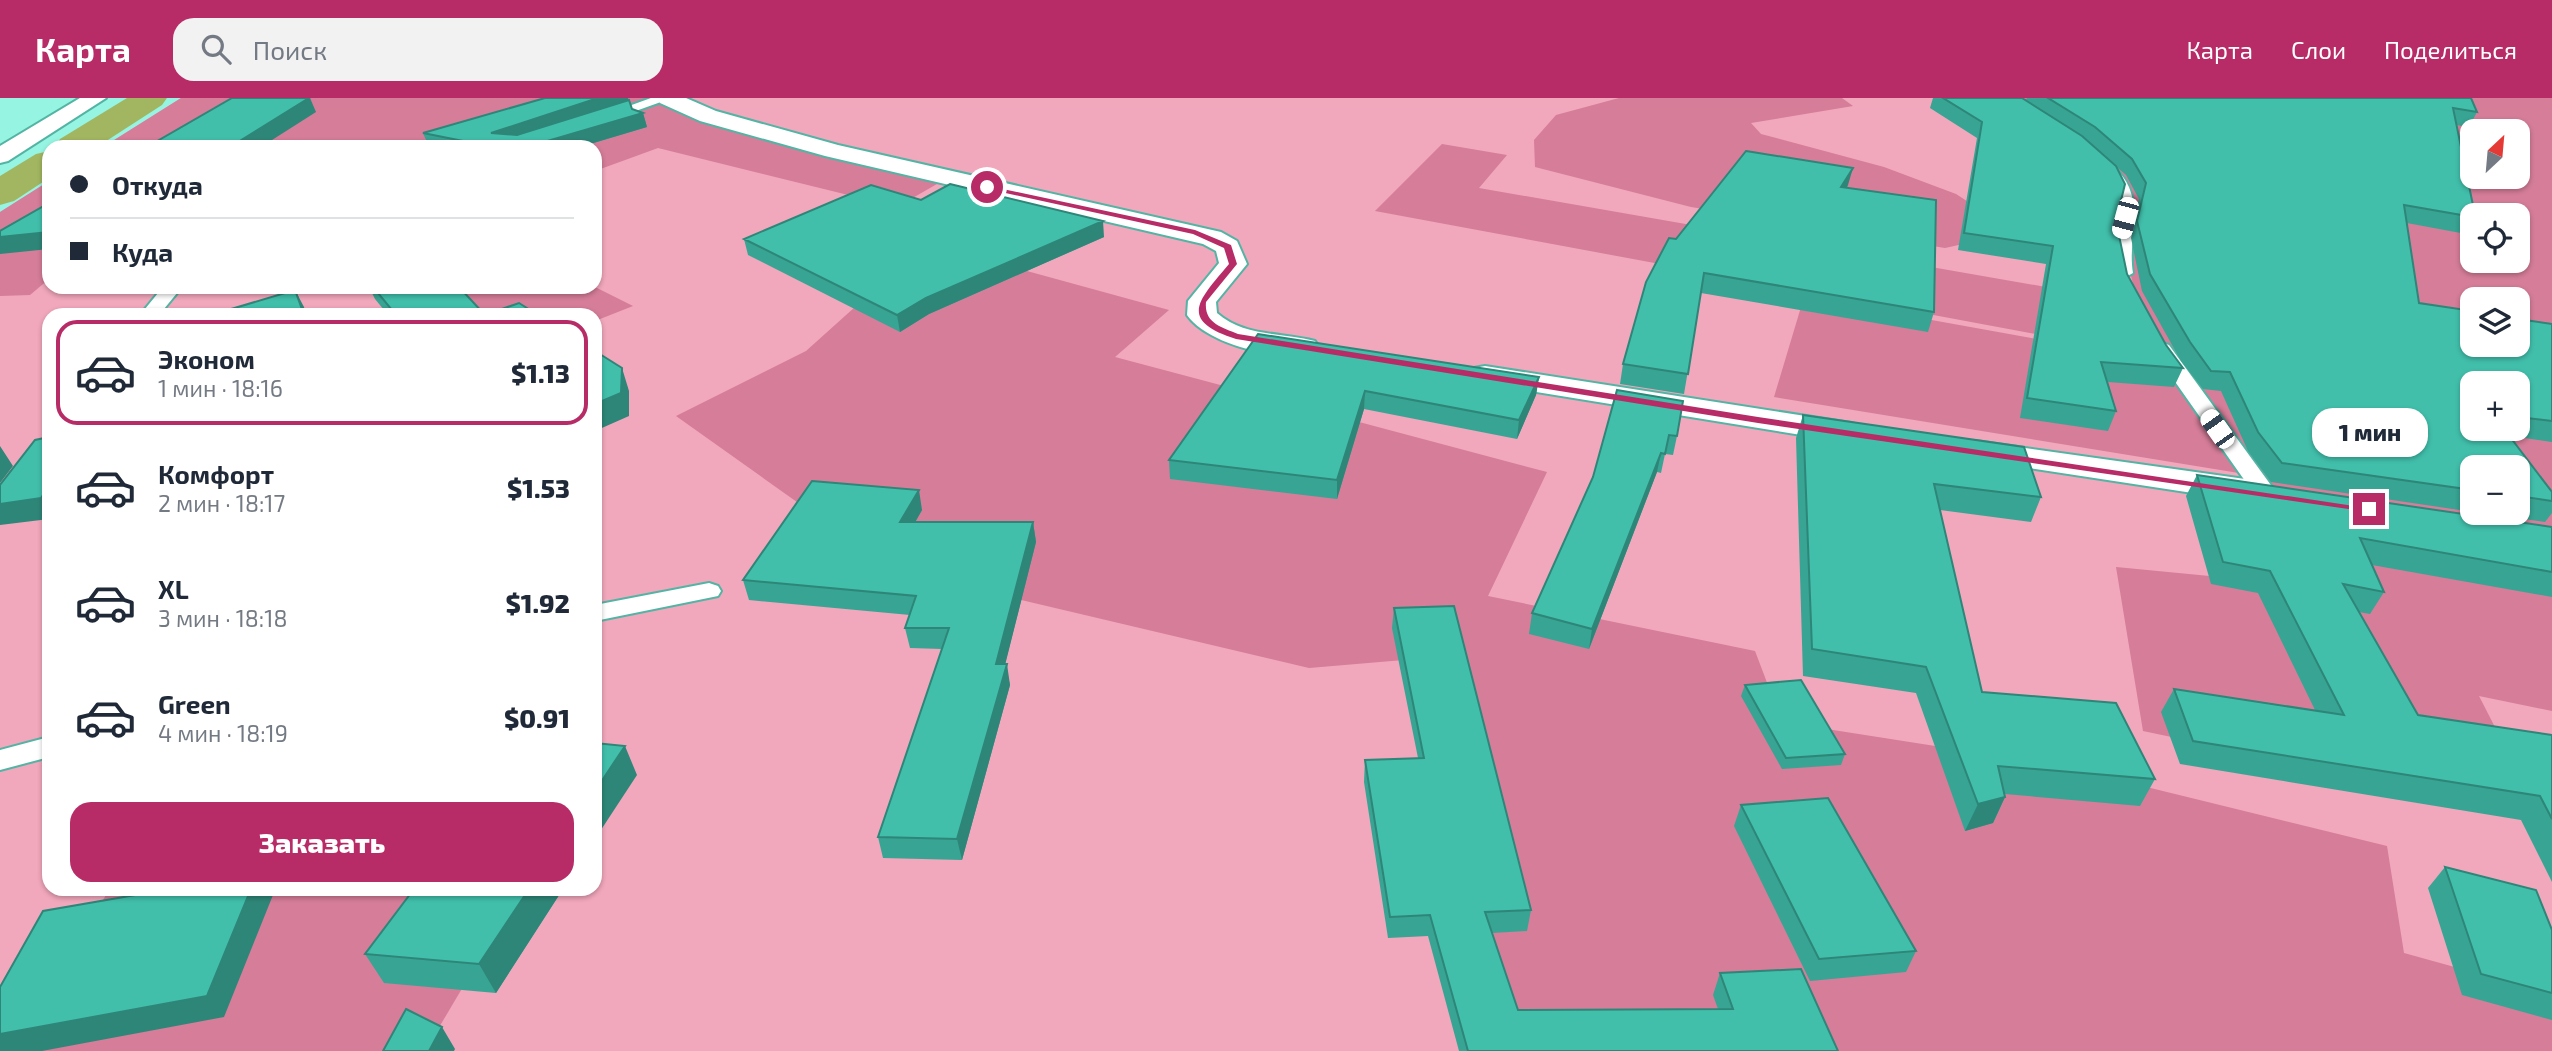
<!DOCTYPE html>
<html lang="ru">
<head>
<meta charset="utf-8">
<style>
  body { margin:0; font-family:"Exo 2",sans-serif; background:#f2f2f3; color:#1f2937; height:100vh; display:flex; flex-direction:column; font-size:26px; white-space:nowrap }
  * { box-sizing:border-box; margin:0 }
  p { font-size:23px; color:#747a83 }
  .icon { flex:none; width:38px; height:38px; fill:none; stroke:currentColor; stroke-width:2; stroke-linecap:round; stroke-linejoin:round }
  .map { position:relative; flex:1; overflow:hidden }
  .panel { position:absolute; left:42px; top:210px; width:560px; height:588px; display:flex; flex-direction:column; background:#fff; border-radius:21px; box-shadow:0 2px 5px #0004 }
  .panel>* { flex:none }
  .guide { position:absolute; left:42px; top:42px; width:560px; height:154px; border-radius:21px; box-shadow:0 2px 5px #0004; display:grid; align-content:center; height:154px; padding:0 28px; background:#fff }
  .needle { width:46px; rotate:26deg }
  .tools { position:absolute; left:2460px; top:21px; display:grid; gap:14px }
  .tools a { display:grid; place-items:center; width:70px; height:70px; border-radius:14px; background:#fff; box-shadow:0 2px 5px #0004; font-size:35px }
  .end { position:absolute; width:32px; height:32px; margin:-16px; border:9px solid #b72c66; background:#fff; box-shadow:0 0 0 4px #fff }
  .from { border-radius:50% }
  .bubble { position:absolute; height:49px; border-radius:21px; background:#fff; box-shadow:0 2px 5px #0004; font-size:23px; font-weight:800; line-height:49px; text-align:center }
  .car { position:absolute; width:21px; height:42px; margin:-21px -10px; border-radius:9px; box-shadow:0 0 5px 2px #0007; background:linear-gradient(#fff 24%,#345 0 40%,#fff 0 76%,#345 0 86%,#fff 0) }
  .guide b { display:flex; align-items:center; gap:24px; height:66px; font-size:26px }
  .guide b+b { border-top:2px solid #e0e1e3 }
  .guide i { width:18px; height:18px; background:#1f2937 }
  ul { padding:12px 0 0; list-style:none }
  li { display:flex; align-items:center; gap:21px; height:105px; margin:0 14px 10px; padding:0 14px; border:4px solid transparent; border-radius:21px }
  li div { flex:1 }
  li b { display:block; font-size:26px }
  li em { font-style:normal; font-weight:800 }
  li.selected { border-color:#b72c66 }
  li>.icon { width:63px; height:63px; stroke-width:1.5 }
  .action { display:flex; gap:14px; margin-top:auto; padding:14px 28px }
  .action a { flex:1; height:80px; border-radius:21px; background:#b72c66; color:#fff; font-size:28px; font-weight:800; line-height:80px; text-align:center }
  header { display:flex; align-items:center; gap:42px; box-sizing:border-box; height:98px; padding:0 35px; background:#b72c66; color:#fff }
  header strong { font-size:33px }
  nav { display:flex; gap:38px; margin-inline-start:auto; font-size:24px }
  .search { width:490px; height:63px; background:#f2f2f3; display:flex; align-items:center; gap:18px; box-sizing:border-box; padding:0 24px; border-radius:21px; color:#747a83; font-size:26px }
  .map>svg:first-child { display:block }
  .green { fill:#f1a7bc; fill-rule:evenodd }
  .forest { fill:#d57d99; fill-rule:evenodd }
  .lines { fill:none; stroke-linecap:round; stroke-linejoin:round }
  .canal { fill:#a2b661; fill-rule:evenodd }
  .lane-casing { stroke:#54b4a4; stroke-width:4 }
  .street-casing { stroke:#54b4a4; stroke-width:4 }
  .lane { fill:#fff; fill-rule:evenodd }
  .street { fill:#fff; fill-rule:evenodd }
  .wall { fill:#38a493; fill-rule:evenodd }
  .shaded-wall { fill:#2e8678 }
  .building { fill:#41bfab; stroke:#2e8678; stroke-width:2 }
  .route { fill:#b72c66 }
</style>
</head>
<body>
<header>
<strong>Карта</strong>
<div class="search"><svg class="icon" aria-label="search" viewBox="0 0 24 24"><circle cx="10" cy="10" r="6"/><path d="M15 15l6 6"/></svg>Поиск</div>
<nav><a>Карта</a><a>Слои</a><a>Поделиться</a></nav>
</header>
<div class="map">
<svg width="2552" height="953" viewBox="0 0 2552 953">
  <rect width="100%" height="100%" fill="#95f5e2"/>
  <path class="green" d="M 181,0 L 2552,0 L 2552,953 L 0,953 L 0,114 L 49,83 L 49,189 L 595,189 L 595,49 L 103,49 ZM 2473,33 L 2518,33 L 2518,79 L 2473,79 ZM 2473,117 L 2518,117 L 2518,163 L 2473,163 ZM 2473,201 L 2518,201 L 2518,247 L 2473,247 ZM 49,217 L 595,217 L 595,791 L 49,791 ZM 2473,285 L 2518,285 L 2518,331 L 2473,331 ZM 2473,369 L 2518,369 L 2518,415 L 2473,415 Z"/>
  <path class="forest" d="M 181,0 L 663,0 L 832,47 L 956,75 L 897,109 L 658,50 L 595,73 L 595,49 L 103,49 Z
    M 1619,0 L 1842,0 L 1853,8 L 1751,25 L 1761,36 L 1884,69 L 1956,96 L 1993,120 L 1981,142 L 1945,150 L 1691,109 L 1535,69 L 1534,42 L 1556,17 Z
    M 2011,0 L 2552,0 L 2552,436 L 2263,393 L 2251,377 L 1774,299 L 1804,199 L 2164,264 L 2147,240 L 2122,143 L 2126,81 L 2094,47 ZM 2473,33 L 2518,33 L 2518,79 L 2473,79 ZM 2473,117 L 2518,117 L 2518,163 L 2473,163 ZM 2473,201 L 2518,201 L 2518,247 L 2473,247 ZM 2473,285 L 2518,285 L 2518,331 L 2473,331 ZM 2473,369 L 2518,369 L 2518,415 L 2473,415 Z
    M 1442,46 L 1507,57 L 1479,90 L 2080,195 L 2079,244 L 1375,113 Z
    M 49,83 L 49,181 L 30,197 L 0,198 L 0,114 Z
    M 863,128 L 1169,212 L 1115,259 L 1547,374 L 1488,498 L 1755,553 L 1782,624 L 2057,667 L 2387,748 L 2404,855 L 2552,896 L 2552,953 L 1468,953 L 1427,560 L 1309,570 L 933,481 L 842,436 L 676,318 L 806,253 L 855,209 Z
    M 410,189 L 595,189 L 633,208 L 595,223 L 595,217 L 465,217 Z
    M 2258,430 L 2552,476 L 2552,613 L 2479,598 L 2499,637 L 2386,684 L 2143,633 L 2116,469 L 2251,482 Z
    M 110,791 L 521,791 L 425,953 L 5,953 Z"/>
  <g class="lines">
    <path class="canal" d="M 127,0 L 167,0 L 162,7 L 97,49 L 55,49 L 60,41 Z
      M 49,53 L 49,80 L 14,103 L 0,107 L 0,78 L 36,56 Z"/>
    <g class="lane-casing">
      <path id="lane" d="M 651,0 L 672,0 L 605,24 L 593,21 Z
        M 2102,60 C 2110,62 2114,68 2119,74 C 2146,103 2127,140 2133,175 L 2124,180 L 2115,175 L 2113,141 L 2119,106 L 2110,83 L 2094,65 Z
        M 163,189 L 182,189 L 159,217 L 140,217 Z
        M 2162,245 L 2169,247 L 2273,390 L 2276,395 L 2273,400 L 2257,400 L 2152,251 Z
        M 709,485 L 718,488 L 721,493 L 718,498 L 595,523 L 595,507 Z
        M 49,639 L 49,659 L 0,672 L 0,652 Z"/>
    </g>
    <g class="street-casing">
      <path id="street" d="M 80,0 L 106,0 L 8,63 L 0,65 L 0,48 Z
        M 657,0 L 686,0 L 716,13 L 838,47 L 1221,134 L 1237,143 L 1247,166 L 1216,204 L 1217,215 C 1244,239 1281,234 1315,243 L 1319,249 L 1315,255 C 1280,264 1208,247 1187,217 L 1188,203 L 1219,165 L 1216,153 L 1203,146 L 825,58 L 700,23 L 660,5 Z
        M 1485,268 L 1851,325 L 1863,328 L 1868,335 L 1863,342 L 1851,345 L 1474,284 L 1469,277 L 1474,270 Z
        M 1976,343 L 2245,381 L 2258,384 L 2263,392 L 2258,400 L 2245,403 L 1964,360 L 1959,353 L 1964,346 Z"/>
    </g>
    <use href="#lane" class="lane"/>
    <use href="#street" class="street"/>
  </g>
  <path class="wall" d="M 628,0 L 632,11 L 643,15 L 647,29 L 580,49 L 429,49 L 423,35 Z
    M 1933,0 L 2022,0 L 2026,2 L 2027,0 L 2471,0 L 2477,14 L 2469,29 L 2456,27 L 2473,117 L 2473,124 L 2466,136 L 2407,125 L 2419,205 L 2552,226 L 2552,344 L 2510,338 L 2552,394 L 2552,415 L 2545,424 L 2479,415 L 2518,415 L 2518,369 L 2473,369 L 2473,414 L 2271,384 L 2248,353 L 2221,293 L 2203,291 L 2181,263 L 2142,193 L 2131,140 L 2139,101 L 2126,77 L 2086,42 L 2116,123 L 2127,176 L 2166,247 L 2183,270 L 2174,289 L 2108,284 L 2116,313 L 2108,333 L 2020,320 L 2046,166 L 1958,152 L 1977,40 L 1930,10 ZM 2518,285 L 2518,331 L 2473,331 Z
    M 1848,87 L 1847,90 L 1934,214 L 1928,234 L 1701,195 L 1684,296 L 1620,286 L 1623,266 L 1676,141 Z
    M 921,102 L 1104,139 L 929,216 L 900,234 L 748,157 L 744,141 Z
    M 369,189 L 459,189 L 485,217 L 538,217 L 388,217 L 375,201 Z
    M 1258,236 L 1539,279 L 1536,297 L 1517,341 L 1364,311 L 1337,401 L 1170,381 L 1169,362 Z
    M 1617,292 L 1677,338 L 1673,357 L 1665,356 L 1661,375 L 1657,374 L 1589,551 L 1529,536 L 1532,515 L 1593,379 Z
    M 1803,317 L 2041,399 L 2031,424 L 1940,412 L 1982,594 L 2155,681 L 2140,708 L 2005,696 L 2005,699 L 1993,725 L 1965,733 L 1916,595 L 1803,578 L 1796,340 Z
    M 2197,377 L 2552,429 L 2552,499 L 2372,467 L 2384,494 L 2370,516 L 2359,514 L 2418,617 L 2552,637 L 2552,784 L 2521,722 L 2180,666 L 2161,614 L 2174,591 L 2315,612 L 2258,495 L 2211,486 L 2186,398 Z
    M 922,412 L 915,424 L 1033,424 L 1036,444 L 1005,566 L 1010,587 L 962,762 L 883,760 L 878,739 L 942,551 L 910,550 L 905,530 L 910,517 L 749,502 L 743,482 Z
    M 1394,510 L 1531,812 L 1527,833 L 1492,835 L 1518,912 L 1718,911 L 1713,897 L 1720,875 L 1838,953 L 1459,953 L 1428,838 L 1388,840 L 1364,684 L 1365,662 L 1418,660 L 1392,530 Z
    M 1745,587 L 1845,656 L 1841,667 L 1782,671 L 1741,598 Z
    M 1741,707 L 1916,853 L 1906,874 L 1810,883 L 1734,728 Z
    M 2445,769 L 2552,832 L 2552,922 L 2462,897 L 2428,790 Z
    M 414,791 L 563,791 L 496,895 L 384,885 L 365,856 Z"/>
  <path class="shaded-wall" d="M 309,0 L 310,0 L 316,14 L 261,49 L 230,49 Z
    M 598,0 L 628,0 L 629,4 L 498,49 L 491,35 Z
    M 643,15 L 647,29 L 580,49 L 527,49 Z
    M 1853,70 L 1848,87 L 1836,106 L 1841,89 Z
    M 1103,123 L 1104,139 L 929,216 L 900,234 L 897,217 L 926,200 Z
    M 49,134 L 49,151 L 0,156 L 0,139 Z
    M 295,192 L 304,209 L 306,217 L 304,217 Z
    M 622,270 L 629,293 L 629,318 L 595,333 L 595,306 Z
    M 1539,279 L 1536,297 L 1517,341 L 1519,322 Z
    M 1365,293 L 1364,311 L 1337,401 L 1337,382 Z
    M 0,348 L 13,368 L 0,385 Z
    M 1661,355 L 1657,374 L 1589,551 L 1592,531 Z
    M 49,388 L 49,421 L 0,427 L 0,406 Z
    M 919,392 L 922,412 L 904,444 L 900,424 Z
    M 1033,424 L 1036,444 L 1000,587 L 996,566 Z
    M 1007,566 L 1010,587 L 962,762 L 957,741 Z
    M 625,648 L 637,677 L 595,741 L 595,693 Z
    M 2005,699 L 1993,725 L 1965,733 L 1978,706 Z
    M 251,791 L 268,791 L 273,797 L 224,919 L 42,953 L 0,953 L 0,936 Z
    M 529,791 L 563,791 L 496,895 L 479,866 Z
    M 442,929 L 455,951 L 454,953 L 429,953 Z"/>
  <path class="building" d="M 232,0 L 309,0 L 230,49 L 147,49 Z
    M 545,0 L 598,0 L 491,35 L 517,37 L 629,2 L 632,11 L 643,15 L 527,49 L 493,49 L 423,35 Z
    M 1943,0 L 2022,0 L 2082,38 L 2116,68 L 2125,86 L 2116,123 L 2127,176 L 2166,247 L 2183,270 L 2101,264 L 2116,313 L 2027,300 L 2053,148 L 1964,135 L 1982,24 Z
    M 2048,0 L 2471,0 L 2477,14 L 2453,10 L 2475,117 L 2473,117 L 2473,119 L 2404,107 L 2419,205 L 2473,213 L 2473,247 L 2518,247 L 2518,221 L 2552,226 L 2552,323 L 2518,319 L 2518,285 L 2473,285 L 2473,331 L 2504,331 L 2552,394 L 2552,403 L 2518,398 L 2518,369 L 2473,369 L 2473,392 L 2282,365 L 2258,334 L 2230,274 L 2211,273 L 2190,244 L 2150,176 L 2137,123 L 2146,85 L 2132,61 L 2095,29 Z
    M 1746,53 L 1853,70 L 1841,89 L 1936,102 L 1934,214 L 1704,175 L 1688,276 L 1623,266 L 1646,184 L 1669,140 L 1676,141 Z
    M 950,86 L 1103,123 L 926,200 L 897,217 L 744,141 L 871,87 L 921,102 Z
    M 49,105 L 49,134 L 0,139 L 0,133 Z
    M 373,189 L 459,189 L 485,217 L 519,205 L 538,217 L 396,217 Z
    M 295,192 L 304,217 L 211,217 Z
    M 1258,236 L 1539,279 L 1519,322 L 1365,293 L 1337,382 L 1169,362 Z
    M 595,253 L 622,270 L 621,295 L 595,306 Z
    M 1617,292 L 1683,303 L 1677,338 L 1669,337 L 1665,356 L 1661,355 L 1592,531 L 1532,515 L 1593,379 Z
    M 1803,317 L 2024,349 L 2041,399 L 1934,386 L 1982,594 L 2116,605 L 2155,681 L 1998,668 L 2005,699 L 1978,706 L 1926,569 L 1812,551 Z
    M 49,339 L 49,388 L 41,400 L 0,406 L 0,387 L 35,342 Z
    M 2197,377 L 2552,429 L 2552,474 L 2360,440 L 2384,494 L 2343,486 L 2418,617 L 2552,637 L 2552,721 L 2540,698 L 2193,643 L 2174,591 L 2344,617 L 2270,473 L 2223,464 Z
    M 812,383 L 919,392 L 900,424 L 1033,424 L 996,566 L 1007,566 L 957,741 L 878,739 L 949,530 L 905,530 L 916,498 L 743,482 Z
    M 1454,508 L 1531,812 L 1485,814 L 1518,912 L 1733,911 L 1720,875 L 1801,871 L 1838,953 L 1468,953 L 1430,817 L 1390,819 L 1365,662 L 1424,660 L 1394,510 Z
    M 1801,582 L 1845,656 L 1786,660 L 1745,587 Z
    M 595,645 L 625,648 L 595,693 Z
    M 1828,700 L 1916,853 L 1819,861 L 1741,707 Z
    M 2445,769 L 2536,792 L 2552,832 L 2552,895 L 2481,876 Z
    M 170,791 L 251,791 L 207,898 L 0,936 L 0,889 L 43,813 Z
    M 414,791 L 529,791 L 479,866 L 365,856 Z
    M 406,911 L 442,929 L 429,953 L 383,953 Z"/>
  <path class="route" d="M 984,87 L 1195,132 L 1231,147 L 1237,166 L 1206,204 C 1204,225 1221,229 1238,236 L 1758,319 L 2374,411 L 2369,414 L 1758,325 L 1236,241 C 1176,222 1200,201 1229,166 L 1224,150 L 1193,136 L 987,91 Z"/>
</svg>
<div class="tools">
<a><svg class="needle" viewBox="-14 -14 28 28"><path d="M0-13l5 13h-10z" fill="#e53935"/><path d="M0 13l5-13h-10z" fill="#747a83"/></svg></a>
<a><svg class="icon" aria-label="locate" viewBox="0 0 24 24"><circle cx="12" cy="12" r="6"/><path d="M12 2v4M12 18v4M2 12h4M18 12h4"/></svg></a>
<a><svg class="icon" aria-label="layers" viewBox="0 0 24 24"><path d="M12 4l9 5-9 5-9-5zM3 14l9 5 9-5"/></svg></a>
<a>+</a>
<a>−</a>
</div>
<i class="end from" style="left:987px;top:89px"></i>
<i class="end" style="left:2369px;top:411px"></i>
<div class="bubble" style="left:2312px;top:310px;width:116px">1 мин</div>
<i class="car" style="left:2125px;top:120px;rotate:195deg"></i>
<i class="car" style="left:2217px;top:331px;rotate:325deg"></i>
<div class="guide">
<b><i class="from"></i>Откуда</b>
<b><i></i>Куда</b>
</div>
<section class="panel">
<ul>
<li class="selected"><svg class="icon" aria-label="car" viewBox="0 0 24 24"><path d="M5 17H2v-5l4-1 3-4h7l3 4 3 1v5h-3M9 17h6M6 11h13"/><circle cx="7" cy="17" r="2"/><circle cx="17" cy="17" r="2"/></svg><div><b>Эконом</b><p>1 мин · 18:16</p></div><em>$1.13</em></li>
<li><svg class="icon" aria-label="car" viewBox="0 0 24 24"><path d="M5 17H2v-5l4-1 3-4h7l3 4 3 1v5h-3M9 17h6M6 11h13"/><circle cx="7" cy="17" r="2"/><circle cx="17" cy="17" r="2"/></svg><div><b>Комфорт</b><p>2 мин · 18:17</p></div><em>$1.53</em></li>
<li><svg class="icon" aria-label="car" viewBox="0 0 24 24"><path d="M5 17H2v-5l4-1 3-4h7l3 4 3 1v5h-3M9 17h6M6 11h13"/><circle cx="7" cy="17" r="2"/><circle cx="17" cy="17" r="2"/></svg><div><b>XL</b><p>3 мин · 18:18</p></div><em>$1.92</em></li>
<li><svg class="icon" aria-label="car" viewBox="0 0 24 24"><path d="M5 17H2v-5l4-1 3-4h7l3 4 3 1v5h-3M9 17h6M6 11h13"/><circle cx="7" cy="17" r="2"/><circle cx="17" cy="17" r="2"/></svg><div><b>Green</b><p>4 мин · 18:19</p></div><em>$0.91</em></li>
</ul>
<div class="action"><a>Заказать</a></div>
</section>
</div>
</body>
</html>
